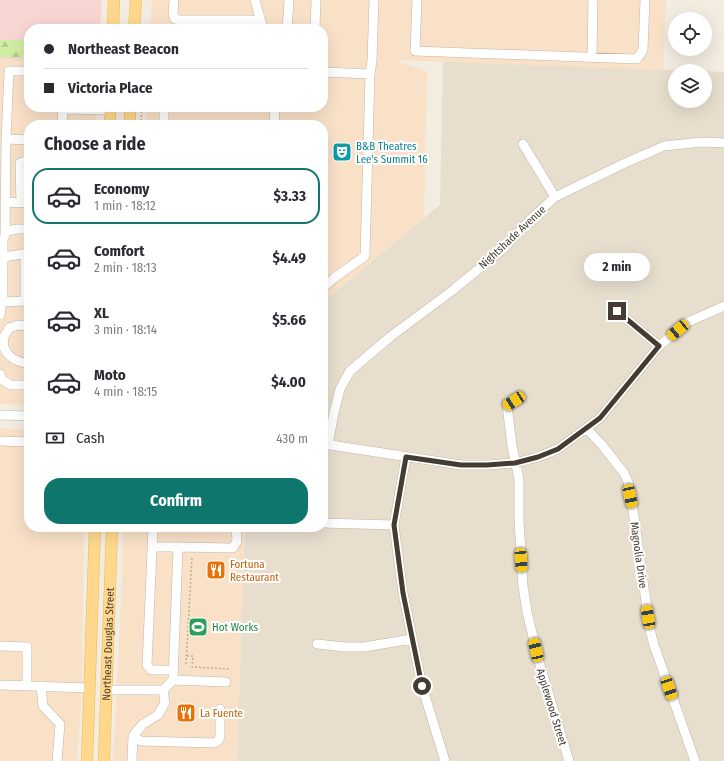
<!DOCTYPE html>
<html lang="en">
<head>
<meta charset="utf-8">
<style>
  body { margin:0; font-family:"Fira Sans Condensed",sans-serif; background:#f7f7f7; color:#2b2b33; height:100vh; display:flex; flex-direction:column; font-size:15px; white-space:nowrap }
  * { box-sizing:border-box; margin:0 }
  p { font-size:13px; color:#7c7c81 }
  .icon { flex:none; width:22px; height:22px; fill:none; stroke:currentColor; stroke-width:2; stroke-linecap:round; stroke-linejoin:round }
  .map { position:relative; flex:1; overflow:hidden }
  .panel { position:absolute; left:24px; top:120px; width:304px; height:412px; display:flex; flex-direction:column; background:#fff; border-radius:16px; box-shadow:0 4px 16px #0002 }
  .panel>* { flex:none }
  .guide { position:absolute; left:24px; top:24px; width:304px; height:88px; border-radius:16px; box-shadow:0 4px 16px #0002; display:grid; align-content:center; height:88px; padding:0 20px; background:#fff }
  .buttons { position:absolute; left:668px; top:12px; display:grid; gap:8px }
  .buttons a { display:grid; place-items:center; width:44px; height:44px; border-radius:50%; background:#fff; box-shadow:0 4px 16px #0002; font-size:20px }
  .end { position:absolute; width:18px; height:18px; margin:-9px; border:5px solid #443c31; background:#fff; box-shadow:0 0 0 2px #fff }
  .from { border-radius:50% }
  .bubble { position:absolute; height:28px; border-radius:14px; background:#fff; box-shadow:0 4px 16px #0002; font-size:13px; font-weight:700; line-height:28px; text-align:center }
  .car { position:absolute; width:12px; height:24px; margin:-12px -6px; border-radius:5px; box-shadow:0 0 3px 1px #0007; background:linear-gradient(#f5c518 24%,#345 0 40%,#f5c518 0 76%,#345 0 86%,#f5c518 0) }
  .guide b { display:flex; align-items:center; gap:14px; height:38px; font-size:15px }
  .guide b+b { border-top:1px solid #e1e1e2 }
  .guide i { width:10px; height:10px; background:#2b2b33 }
  ul { padding:0; list-style:none }
  li { display:flex; align-items:center; gap:12px; height:56px; margin:0 8px 6px; padding:0 12px; border:2px solid transparent; border-radius:16px }
  li div { flex:1 }
  li b { display:block; font-size:15px }
  li em { font-style:normal; font-weight:700 }
  li.current { border-color:#0f766e }
  li>.icon { width:36px; height:36px; stroke-width:1.5 }
  h2 { padding:0 20px; font-size:18px; line-height:48px }
  .pay { display:flex; align-items:center; gap:10px; height:44px; padding:0 20px; font-size:15px }
  .pay p { margin-inline-start:auto }
  .button { display:flex; gap:8px; margin-top:auto; padding:8px 20px }
  .button a { flex:1; height:46px; border-radius:16px; background:#0f766e; color:#fff; font-size:16px; font-weight:700; line-height:46px; text-align:center }
  .map>svg:first-child { display:block }
  .residential { fill:#e7dece }
  .commercial { fill:#f9e1c8 }
  .medical { fill:#f6d5d2 }
  .forest { fill:url(#forest-firs) }
  .lines { fill:none; stroke-linecap:round; stroke-linejoin:round }
  .minor-casing { stroke:#c1b6a5; stroke-width:10 }
  .major-casing { stroke:#f1b850; stroke-width:12 }
  .path { stroke:#c2af92; stroke-width:1.5; stroke-dasharray:2 2; stroke-linecap:butt }
  .minor { stroke:#fff; stroke-width:9 }
  .major { stroke:#ffd88d; stroke-width:11 }
  .route { stroke:#443c31; stroke-width:5 }
  .labels { text-anchor:middle; stroke-width:4; stroke-linejoin:round; paint-order:stroke }
  .culture-label { font-size:11px; fill:#0d838f; stroke:#fff; text-anchor:start }
  .street-label { font-size:11px; fill:#443c31; stroke:#fff }
  .food-label { font-size:11px; fill:#c56008; stroke:#fff; text-anchor:start }
  .leisure-label { font-size:11px; fill:#27864d; stroke:#fff; text-anchor:start }
</style>
</head>
<body>
<div class="map">
<svg width="724" height="761" viewBox="0 0 724 761">
  <defs>
    <pattern id="forest-firs" width="22" height="20" patternUnits="userSpaceOnUse"><rect width="22" height="20" fill="#d0eda3"/><path d="M5 1l3.5 6h-7zM16 11l3.5 6h-7z" fill="#b4cc8d"/></pattern>
  </defs>
  <rect width="100%" height="100%" fill="#f3ece1"/>
  <path class="residential" d="M 443,61 L 695,71 L 675,71 L 675,101 L 705,101 L 705,71 L 724,72 L 724,761 L 237,761 L 245,527 L 323,527 L 323,302 L 440,205 Z"/>
  <path class="commercial" d="M 152,0 L 666,0 L 663,70 L 395,60 L 427,71 L 424,218 L 323,302 L 323,125 L 146,125 L 147,107 L 323,107 L 323,29 L 150,29 Z
    M 0,57 L 29,59 L 29,107 L 97,107 L 96,125 L 29,125 L 29,405 L 0,404 L 0,328 L 9,215 L 0,188 Z
    M 0,428 L 29,430 L 29,527 L 84,527 L 82,688 L 77,761 L 0,761 Z
    M 123,527 L 245,527 L 237,761 L 113,761 L 122,582 Z"/>
  <path class="medical" d="M 0,0 L 102,0 L 100,29 L 29,29 L 29,60 L 0,59 Z"/>
  <path class="forest" d="M 29,37 L 29,58 L 0,57 L 0,40 L 21,40 Z"/>
  <g class="lines">
    <g class="minor-casing">
      <path id="minor" d="M 174,0 L 173,14 L 175,19 L 180,20 L 260,20
        M 255,0 L 263,29
        M 417,0 L 415,51 L 637,59 L 643,50 L 645,0
        M 287,29 L 289,0
        M 315,29 L 316,0
        M 592,57 L 593,0
        M 29,71 L 9,71 L 6,139 L 29,140
        M 323,72 L 370,74
        M 63,109 L 110,110
        M 62,125 L 63,107
        M 164,125 L 164,107
        M 274,125 L 275,107
        M 523,144 L 555,197
        M 5,202 L 29,203
        M 21,203 L 20,163 L 29,160
        M 5,235 L 6,139
        M 25,254 L 25,301 L 29,302
        M 3,257 L 29,253
        M 323,288 L 334,278 L 365,256 L 370,74 L 372,61 L 374,0
        M 2,302 L 25,301
        M 617,311 L 659,346
        M 0,315 L 3,296 L 3,240 L 7,231 L 18,229 L 29,229
        M 29,326 L 18,325 L 9,328 C 8,331 5,334 4,337 C 0,353 15,363 29,363
        M 0,374 L 2,380 L 11,385 L 29,385
        M 514,401 L 507,405 L 512,446 L 519,479 L 519,521 L 523,586 L 527,612 L 539,662 L 569,761
        M 0,415 L 29,416
        M 587,429 L 602,445 L 624,473 L 628,482 L 633,510 L 650,630 L 654,645 L 695,761
        M 0,441 L 29,442
        M 324,444 L 461,465 L 487,465 L 515,463 L 538,457 L 558,449 L 600,418 L 659,346 L 688,322 L 724,306
        M 328,444 L 334,413 L 340,389 L 350,371 L 390,337 L 453,290 L 503,249 L 531,219 L 555,197 L 623,164 L 664,146 L 702,142 L 724,143
        M 406,457 L 394,525 L 403,593 L 422,686 L 445,761
        M 323,523 L 394,525
        M 153,527 L 147,665 L 151,670 L 173,670
        M 152,547 L 178,547
        M 317,644 L 345,647 L 364,647 L 412,639
        M 0,646 L 27,647 L 27,686
        M 173,680 L 226,682
        M 0,685 L 89,688
        M 41,686 L 43,706 L 60,724 L 57,761
        M 107,690 L 163,690
        M 133,736 L 141,741 L 214,743 L 218,741 L 220,737 L 220,709
        M 132,761 L 133,736 L 143,724 L 158,715 L 165,703 L 163,690 L 173,680 L 178,547 L 233,548 L 237,541 L 236,527"/>
    </g>
    <g class="major-casing">
      <g id="major">
        <path d="M 113,29 L 114,0"/>
        <path d="M 134,29 L 136,0"/>
        <path d="M 110,125 L 110,107"/>
        <path d="M 130,125 L 130,107"/>
        <path d="M 87,761 L 95,527"/>
        <path id="s1" d="M 104,761 L 112,527"/>
      </g>
    </g>
    <path class="path" d="M 141,121 L 142,107
      M 187,656 L 193,656 L 192,667 L 230,669
      M 186,664 L 192,557"/>
    <use href="#minor" class="minor"/>
    <use href="#major" class="major"/>
  </g>
  <g class="lines">
    <path class="route" d="M 422,686 L 403,593 L 394,525 L 406,457 L 461,465 L 487,465 L 515,463 L 538,457 L 558,449 L 600,418 L 659,346 L 617,311"/>
  </g>
  <defs>
    <g id="theatre-square" transform="scale(1)"><rect x="-9" y="-9" width="18" height="18" rx="4" fill="#0f9aa8" stroke="#fff"/><path d="M-5-5.5Q0-4 5-5.5V0Q5 5 0 6Q-5 5-5 0ZM-3.3-2.5H-1v1.5H-3.3ZM1-2.5H3.3v1.5H1ZM-2.8 1Q0 5.5 2.8 1Z" fill="#fff"/></g>
    <g id="restaurant-square" transform="scale(1)"><rect x="-9" y="-9" width="18" height="18" rx="4" fill="#e8710a" stroke="#fff"/><path d="M-5-6h1v4h1v-4h1v4h1v-4h1v5L-1.5 .5V6h-2V.5L-5-1ZM5-6V6H3V1.5H1.5Q1.5-4 5-6Z" fill="#fff"/></g>
    <g id="stadium-square" transform="scale(1)"><rect x="-9" y="-9" width="18" height="18" rx="4" fill="#2e9e5b" stroke="#fff"/><path d="M0-5a6.5 5 0 1 0 0 10a6.5 5 0 1 0 0-10ZM-3.5-1.8h7v3.6h-7Z" fill="#fff"/></g>
  </defs>
  <g fill-rule="evenodd">
    <use href="#theatre-square" x="342" y="152"/>
    <use href="#restaurant-square" x="216" y="570"/>
    <use href="#stadium-square" x="198" y="627"/>
    <use href="#restaurant-square" x="186" y="713"/>
  </g>
  <g class="labels">
    <g class="culture-label">
      <text x="356" y="150">B&amp;B Theatres<tspan x="356" dy="13">Lee's Summit 16</tspan></text>
    </g>
    <g class="street-label">
      <text transform="translate(512 237) rotate(-43)" y="4">Nightshade Avenue</text>
      <text transform="translate(639 555) rotate(82)" y="4">Magnolia Drive</text>
      <text dy="4" stroke="none"><textPath href="#s1" startOffset="117">Northeast Douglas Street</textPath></text>
      <text transform="translate(552 707) rotate(73)" y="4">Applewood Street</text>
    </g>
    <g class="food-label">
      <text x="230" y="568">Fortuna<tspan x="230" dy="13">Restaurant</tspan></text>
      <text x="200" y="717">La Fuente</text>
    </g>
    <g class="leisure-label">
      <text x="212" y="631">Hot Works</text>
    </g>
  </g>
</svg>
<div class="buttons">
<a><svg class="icon" aria-label="locate" viewBox="0 0 24 24"><circle cx="12" cy="12" r="6"/><path d="M12 2v4M12 18v4M2 12h4M18 12h4"/></svg></a>
<a><svg class="icon" aria-label="layers" viewBox="0 0 24 24"><path d="M12 4l9 5-9 5-9-5zM3 14l9 5 9-5"/></svg></a>
</div>
<i class="end from" style="left:422px;top:686px"></i>
<i class="end" style="left:617px;top:311px"></i>
<div class="bubble" style="left:584px;top:253px;width:66px">2 min</div>
<i class="car" style="left:678px;top:330px;rotate:230deg"></i>
<i class="car" style="left:514px;top:401px;rotate:237deg"></i>
<i class="car" style="left:630px;top:496px;rotate:168deg"></i>
<i class="car" style="left:521px;top:560px;rotate:176deg"></i>
<i class="car" style="left:648px;top:617px;rotate:351deg"></i>
<i class="car" style="left:536px;top:650px;rotate:347deg"></i>
<i class="car" style="left:669px;top:688px;rotate:161deg"></i>
<div class="guide">
<b><i class="from"></i>Northeast Beacon</b>
<b><i></i>Victoria Place</b>
</div>
<section class="panel">
<h2>Choose a ride</h2>
<ul>
<li class="current"><svg class="icon" aria-label="car" viewBox="0 0 24 24"><path d="M5 17H2v-5l4-1 3-4h7l3 4 3 1v5h-3M9 17h6M6 11h13"/><circle cx="7" cy="17" r="2"/><circle cx="17" cy="17" r="2"/></svg><div><b>Economy</b><p>1 min · 18:12</p></div><em>$3.33</em></li>
<li><svg class="icon" aria-label="car" viewBox="0 0 24 24"><path d="M5 17H2v-5l4-1 3-4h7l3 4 3 1v5h-3M9 17h6M6 11h13"/><circle cx="7" cy="17" r="2"/><circle cx="17" cy="17" r="2"/></svg><div><b>Comfort</b><p>2 min · 18:13</p></div><em>$4.49</em></li>
<li><svg class="icon" aria-label="car" viewBox="0 0 24 24"><path d="M5 17H2v-5l4-1 3-4h7l3 4 3 1v5h-3M9 17h6M6 11h13"/><circle cx="7" cy="17" r="2"/><circle cx="17" cy="17" r="2"/></svg><div><b>XL</b><p>3 min · 18:14</p></div><em>$5.66</em></li>
<li><svg class="icon" aria-label="car" viewBox="0 0 24 24"><path d="M5 17H2v-5l4-1 3-4h7l3 4 3 1v5h-3M9 17h6M6 11h13"/><circle cx="7" cy="17" r="2"/><circle cx="17" cy="17" r="2"/></svg><div><b>Moto</b><p>4 min · 18:15</p></div><em>$4.00</em></li>
</ul>
<div class="pay"><svg class="icon" aria-label="cash" viewBox="0 0 24 24"><path d="M3 7h18v10H3z"/><circle cx="12" cy="12" r="2"/></svg>Cash<p>430 m</p></div>
<div class="button"><a>Confirm</a></div>
</section>
</div>
</body>
</html>
